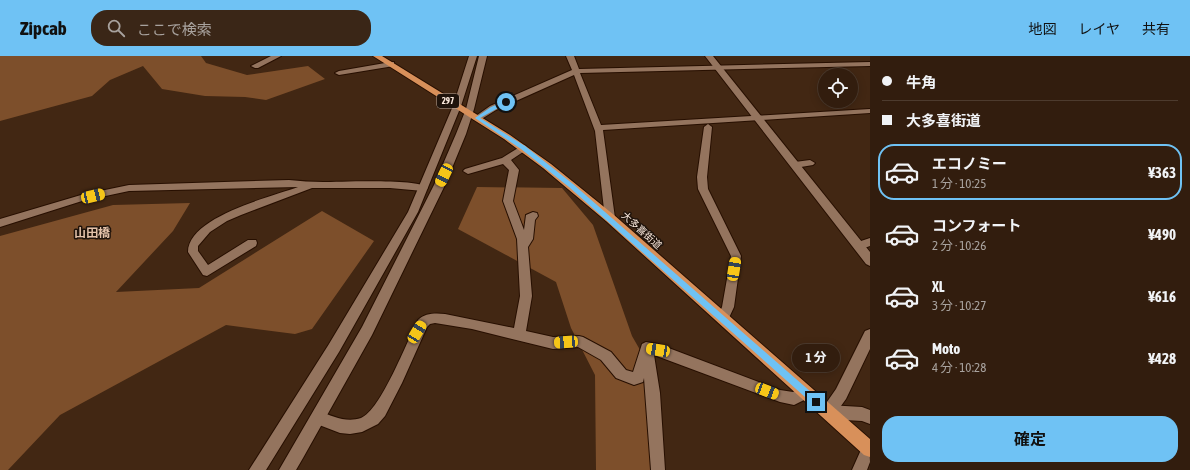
<!DOCTYPE html>
<html lang="ja">
<head>
<meta charset="utf-8">
<style>
  body { margin:0; font-family:"Asap Condensed","Noto Sans JP",sans-serif; background:#3a2617; color:#f1f3f6; height:100vh; display:flex; flex-direction:column; font-size:15px; white-space:nowrap }
  * { box-sizing:border-box; margin:0 }
  p { font-size:13px; color:#a8a29e }
  .icon { flex:none; width:22px; height:22px; fill:none; stroke:currentColor; stroke-width:2; stroke-linecap:round; stroke-linejoin:round }
  .map { position:relative; flex:1; overflow:hidden }
  .drawer { display:flex; flex-direction:column; background:#321d0e; width:320px }
  .drawer>* { flex:none }
  .guide { display:grid; align-content:center; height:88px; padding:0 12px; background:#321d0e }
  .tools { position:absolute; left:818px; top:12px; display:grid; gap:8px }
  .tools a { display:grid; place-items:center; width:40px; height:40px; border-radius:50%; background:#321d0e; box-shadow:0 2px 10px #0003,0 0 0 1px #4d3b2e; font-size:20px }
  .end { position:absolute; width:18px; height:18px; margin:-9px; border:5px solid #6fc2f4; background:#111; box-shadow:0 0 0 2px #111 }
  .from { border-radius:50% }
  .bubble { position:absolute; height:28px; border-radius:14px; background:#321d0e; box-shadow:0 2px 10px #0003,0 0 0 1px #4d3b2e; font-size:13px; font-weight:700; line-height:28px; text-align:center }
  .car { position:absolute; width:12px; height:24px; margin:-12px -6px; border-radius:5px; box-shadow:0 0 3px 1px #0007; background:linear-gradient(#f5c518 24%,#345 0 40%,#f5c518 0 76%,#345 0 86%,#f5c518 0) }
  .guide b { display:flex; align-items:center; gap:14px; height:38px; font-size:15px }
  .guide b+b { border-top:1px solid #4d3b2e }
  .guide i { width:10px; height:10px; background:#f1f3f6 }
  ul { padding:0; list-style:none }
  li { display:flex; align-items:center; gap:12px; height:56px; margin:0 8px 6px; padding:0 4px; border:2px solid transparent; border-radius:16px }
  li div { flex:1 }
  li b { display:block; font-size:15px }
  li em { font-style:normal; font-weight:700 }
  li.selected { border-color:#6fc2f4 }
  li>.icon { width:36px; height:36px; stroke-width:1.5 }
  .button { display:flex; gap:8px; margin-top:auto; padding:8px 12px }
  .button a { flex:1; height:46px; border-radius:16px; background:#6fc2f4; color:#111; font-size:16px; font-weight:700; line-height:46px; text-align:center }
  header { display:flex; align-items:center; gap:24px; box-sizing:border-box; height:56px; padding:0 20px; background:#6fc2f4; color:#111 }
  header strong { font-size:19px }
  nav { display:flex; gap:22px; margin-inline-start:auto; font-size:14px }
  .search { width:280px; height:36px; background:#3a2617; display:flex; align-items:center; gap:10px; box-sizing:border-box; padding:0 14px; border-radius:16px; color:#a8a29e; font-size:15px }
  main { display:flex; flex:1; min-height:0 }
  .map>svg:first-child { display:block }
  .forest { fill:#7d4f2b }
  .lines { fill:none; stroke-linecap:round; stroke-linejoin:round }
  .street-casing { stroke:#270f00; stroke-width:2 }
  .secondary-casing { stroke:#270f00; stroke-width:2 }
  .highway-casing { stroke:#270f00; stroke-width:2 }
  .street { fill:#94745e; fill-rule:evenodd }
  .secondary { fill:#94745e; fill-rule:evenodd }
  .highway { fill:#d8905a; fill-rule:evenodd }
  .route { fill:#6fc2f4 }
  .labels { text-anchor:middle; stroke-width:3; stroke-linejoin:round; paint-order:stroke }
  .shield { fill:#1f130b; stroke:#baaa9f; stroke-width:1 }
  .shield-label { font-size:9px; font-weight:bold; fill:#fceade }
  .street-label { font-size:10px; fill:#fceade; stroke:#1f130b }
  .quarter-label { font-size:12px; font-weight:bold; fill:#e4c2aa; stroke:#1f130b }
</style>
</head>
<body>
<header>
<strong>Zipcab</strong>
<div class="search"><svg class="icon" aria-label="search" viewBox="0 0 24 24"><circle cx="10" cy="10" r="6"/><path d="M15 15l6 6"/></svg>ここで検索</div>
<nav><a>地図</a><a>レイヤ</a><a>共有</a></nav>
</header>
<main>
<div class="map">
<svg width="870" height="414" viewBox="0 0 870 414">
  <rect width="100%" height="100%" fill="#422713"/>
  <path class="forest" d="M 0,0 L 201,0 L 206,7 L 247,19 L 308,10 L 325,23 L 266,44 L 245,41 L 205,40 L 162,33 L 143,10 L 110,24 L 92,40 L 0,65 Z
    M 477,131 L 562,132 L 593,169 L 632,280 L 659,327 L 662,414 L 596,414 L 595,319 L 571,272 L 556,226 L 458,173 Z
    M 190,147 L 173,175 L 116,236 L 199,232 L 322,155 L 374,185 L 312,273 L 295,278 L 226,269 L 60,359 L 8,414 L 0,414 L 0,180 L 113,149 Z"/>
  <g class="lines">
    <g class="street-casing">
      <path id="street" d="M 271,0 L 281,0 L 258,12 L 255,12 L 251,10 Z
        M 566,0 L 574,0 L 579,13 L 870,6 L 870,10 L 580,17 L 601,69 L 870,53 L 870,57 L 603,74 L 615,162 L 614,165 L 606,165 L 605,162 L 595,75 L 574,19 L 496,54 L 480,64 L 474,64 L 473,62 L 490,50 L 572,14 Z
        M 391,6 L 394,6 L 394,10 L 339,19 L 335,17 L 339,15 Z
        M 708,68 L 712,71 L 707,121 L 708,133 L 741,200 L 734,251 L 727,266 L 723,267 L 719,266 L 717,262 L 722,251 L 731,200 L 698,133 L 697,121 L 704,71 Z
        M 523,89 L 526,90 L 527,92 L 526,94 L 511,104 L 519,114 L 513,145 L 524,174 L 526,159 L 533,156 L 537,157 L 538,160 L 535,164 L 533,183 L 528,191 L 532,240 L 526,275 L 553,281 L 579,280 L 583,281 L 611,296 L 626,314 L 633,316 L 642,288 L 646,286 L 658,288 L 780,334 L 793,336 L 805,330 L 810,331 L 812,336 L 810,341 L 794,349 L 780,346 L 654,299 L 660,337 L 665,414 L 651,414 L 644,322 L 643,326 L 634,329 L 616,322 L 601,304 L 578,291 L 553,293 L 472,273 L 435,267 L 430,268 L 427,271 L 402,327 L 385,360 L 378,368 L 362,376 L 350,378 L 340,377 L 314,367 L 312,362 L 314,357 L 319,355 C 332,360 346,367 361,362 C 381,354 407,285 418,264 C 425,257 435,257 445,258 L 514,272 L 520,240 L 517,183 L 503,145 L 509,114 L 503,108 L 468,118 L 463,115 L 465,113 L 502,102 Z
        M 810,104 L 815,107 L 813,109 L 795,112 L 790,109 L 795,106 Z
        M 289,124 C 300,125 312,126 323,126 C 340,126 420,122 428,132 L 423,135 L 390,132 L 312,132 L 241,159 L 227,165 L 210,176 L 198,190 L 198,195 L 208,209 L 248,184 L 256,184 L 257,187 L 256,190 L 207,220 L 203,219 L 188,196 C 188,161 270,141 298,131 L 129,135 L 82,145 L 0,171 L 0,163 L 81,139 L 129,129 Z
        M 870,182 L 870,190 L 859,194 L 855,193 L 854,190 L 855,187 Z
        M 828,349 L 862,351 L 870,354 L 870,368 L 862,365 L 828,363 L 823,361 L 821,356 L 823,351 Z
        M 869,385 L 870,406 L 867,414 L 852,414 L 864,387 Z"/>
    </g>
    <g class="secondary-casing">
      <path id="secondary" d="M 469,0 L 477,0 L 461,50 L 418,156 L 339,296 L 266,414 L 249,414 L 329,288 L 408,156 L 453,50 Z
        M 479,0 L 487,0 L 474,53 L 466,78 L 445,129 L 372,279 L 303,402 L 296,414 L 279,414 L 362,271 L 434,129 L 456,78 L 466,53 Z
        M 705,0 L 713,0 L 870,196 L 870,210 L 866,208 Z
        M 870,273 L 870,293 L 846,343 L 833,361 L 828,363 L 823,361 L 820,356 L 836,333 L 865,275 Z"/>
    </g>
    <g class="highway-casing">
      <path id="highway" d="M 373,0 L 382,0 L 510,79 L 551,108 L 614,159 L 870,383 L 870,401 L 864,399 L 606,165 L 543,112 L 504,83 Z"/>
    </g>
    <use href="#street" class="street"/>
    <use href="#secondary" class="secondary"/>
    <use href="#highway" class="highway"/>
  </g>
  <path class="route" d="M 505,45 L 509,46 L 480,62 L 525,90 L 573,128 L 819,343 L 819,349 L 814,349 L 569,131 L 521,93 L 475,62 L 491,51 Z"/>
  <g class="labels">
    <rect class="shield" x="437" y="38" width="22" height="14" rx="3"/>
    <g class="shield-label">
      <text x="448" y="48">297</text>
    </g>
    <g class="street-label">
      <text transform="translate(642 174) rotate(42)" y="4">大多喜街道</text>
    </g>
    <g class="quarter-label">
      <text x="92" y="181">山田橋</text>
    </g>
  </g>
</svg>
<div class="tools">
<a><svg class="icon" aria-label="locate" viewBox="0 0 24 24"><circle cx="12" cy="12" r="6"/><path d="M12 2v4M12 18v4M2 12h4M18 12h4"/></svg></a>
</div>
<i class="end from" style="left:506px;top:46px"></i>
<i class="end" style="left:816px;top:346px"></i>
<div class="bubble" style="left:792px;top:288px;width:48px">1 分</div>
<i class="car" style="left:444px;top:119px;rotate:206deg"></i>
<i class="car" style="left:93px;top:140px;rotate:77deg"></i>
<i class="car" style="left:734px;top:213px;rotate:9deg"></i>
<i class="car" style="left:417px;top:276px;rotate:31deg"></i>
<i class="car" style="left:566px;top:286px;rotate:266deg"></i>
<i class="car" style="left:658px;top:294px;rotate:279deg"></i>
<i class="car" style="left:767px;top:335px;rotate:111deg"></i>
</div>
<section class="drawer">
<div class="guide">
<b><i class="from"></i>牛角</b>
<b><i></i>大多喜街道</b>
</div>
<ul>
<li class="selected"><svg class="icon" aria-label="car" viewBox="0 0 24 24"><path d="M5 17H2v-5l4-1 3-4h7l3 4 3 1v5h-3M9 17h6M6 11h13"/><circle cx="7" cy="17" r="2"/><circle cx="17" cy="17" r="2"/></svg><div><b>エコノミー</b><p>1 分 · 10:25</p></div><em>¥363</em></li>
<li><svg class="icon" aria-label="car" viewBox="0 0 24 24"><path d="M5 17H2v-5l4-1 3-4h7l3 4 3 1v5h-3M9 17h6M6 11h13"/><circle cx="7" cy="17" r="2"/><circle cx="17" cy="17" r="2"/></svg><div><b>コンフォート</b><p>2 分 · 10:26</p></div><em>¥490</em></li>
<li><svg class="icon" aria-label="car" viewBox="0 0 24 24"><path d="M5 17H2v-5l4-1 3-4h7l3 4 3 1v5h-3M9 17h6M6 11h13"/><circle cx="7" cy="17" r="2"/><circle cx="17" cy="17" r="2"/></svg><div><b>XL</b><p>3 分 · 10:27</p></div><em>¥616</em></li>
<li><svg class="icon" aria-label="car" viewBox="0 0 24 24"><path d="M5 17H2v-5l4-1 3-4h7l3 4 3 1v5h-3M9 17h6M6 11h13"/><circle cx="7" cy="17" r="2"/><circle cx="17" cy="17" r="2"/></svg><div><b>Moto</b><p>4 分 · 10:28</p></div><em>¥428</em></li>
</ul>
<div class="button"><a>確定</a></div>
</section>
</main>
</body>
</html>
